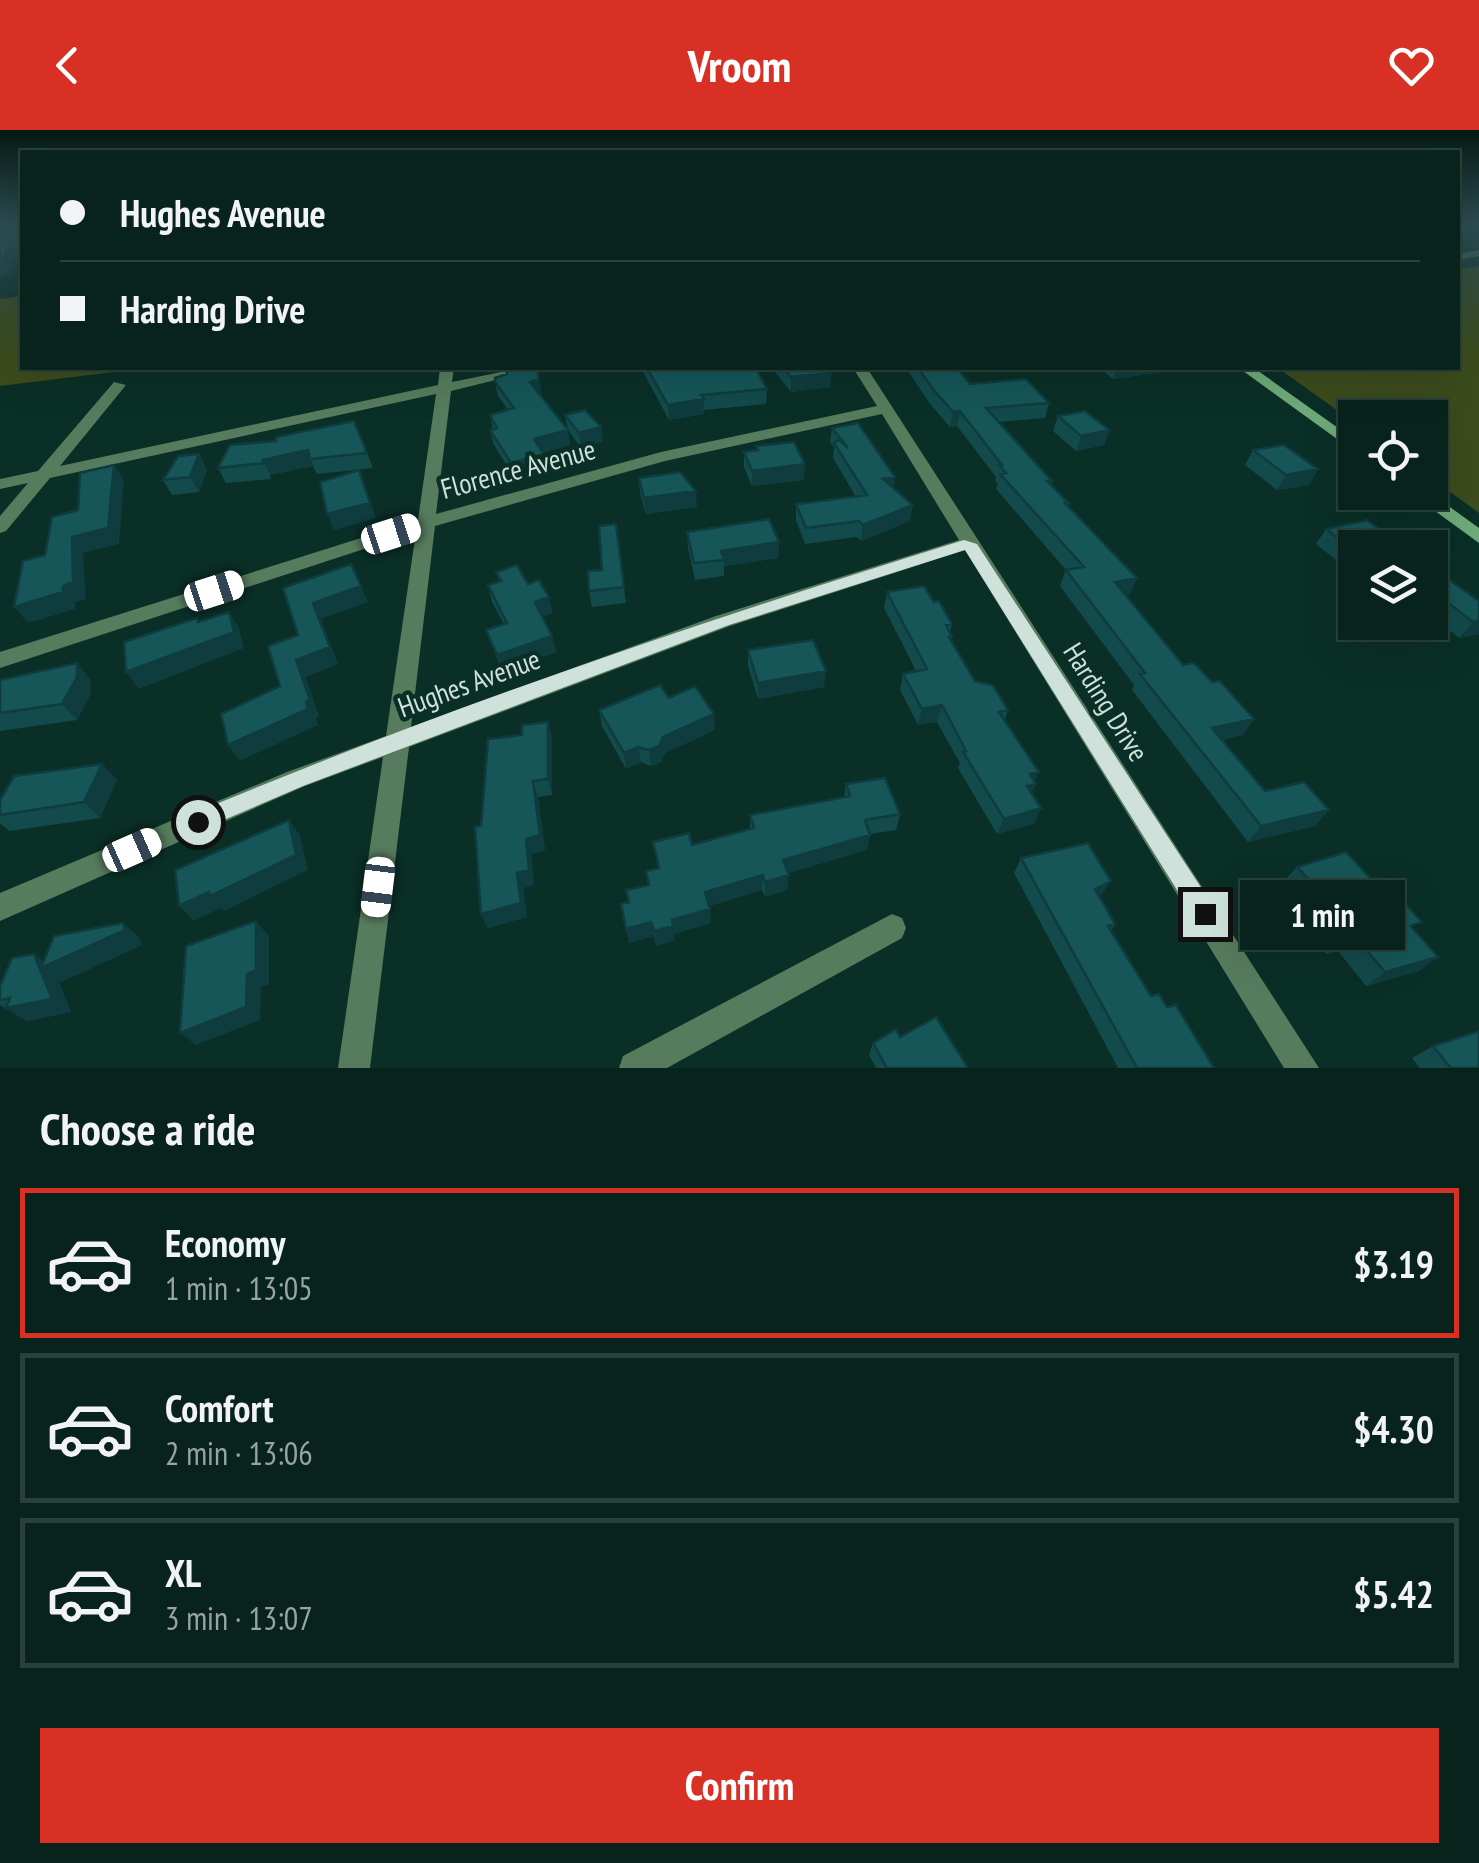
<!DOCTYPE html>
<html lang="en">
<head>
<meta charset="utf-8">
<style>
  body { margin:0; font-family:"PT Sans Narrow",sans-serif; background:#162f29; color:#f1f3f6; height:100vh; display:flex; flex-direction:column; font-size:38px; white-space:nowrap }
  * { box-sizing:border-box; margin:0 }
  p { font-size:32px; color:#98a4a3 }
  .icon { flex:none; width:55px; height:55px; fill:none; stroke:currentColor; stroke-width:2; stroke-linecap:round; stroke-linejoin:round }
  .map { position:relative; height:938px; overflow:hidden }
  .side { display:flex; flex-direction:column; background:#08231c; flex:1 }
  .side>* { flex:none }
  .banner { position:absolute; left:20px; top:20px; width:1440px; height:220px; border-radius:0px; box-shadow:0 10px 40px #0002,0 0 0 2px #29403b; display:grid; align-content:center; height:220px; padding:0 40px; background:#08231c }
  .controls { position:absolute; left:1338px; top:270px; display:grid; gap:20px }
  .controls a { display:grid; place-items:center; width:110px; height:110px; border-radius:0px; background:#08231c; box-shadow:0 10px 40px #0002,0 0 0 2px #29403b; font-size:50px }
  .end { position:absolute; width:45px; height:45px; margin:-22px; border:12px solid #cee1da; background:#111; box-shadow:0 0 0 5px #111 }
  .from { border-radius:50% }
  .bubble { position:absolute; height:70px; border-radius:0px; background:#08231c; box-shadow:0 10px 40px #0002,0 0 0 2px #29403b; font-size:32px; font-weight:700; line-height:70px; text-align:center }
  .car { position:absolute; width:30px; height:60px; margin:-30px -15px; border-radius:12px; box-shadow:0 0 8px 2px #0007; background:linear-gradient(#fff 24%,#345 0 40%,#fff 0 76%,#345 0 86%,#fff 0) }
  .banner b { display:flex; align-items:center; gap:35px; height:95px; font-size:38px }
  .banner b+b { border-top:2px solid #29403b }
  .banner i { width:25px; height:25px; background:#f1f3f6 }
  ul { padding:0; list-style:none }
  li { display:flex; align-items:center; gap:30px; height:150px; margin:0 20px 15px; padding:0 20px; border:5px solid #29403b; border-radius:0px }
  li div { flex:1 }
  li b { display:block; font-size:38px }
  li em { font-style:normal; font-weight:700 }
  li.on { border-color:#d93025 }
  li>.icon { width:90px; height:90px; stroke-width:1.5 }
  h2 { padding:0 40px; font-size:45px; line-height:120px }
  .button { display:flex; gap:20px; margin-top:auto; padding:20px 40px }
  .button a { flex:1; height:115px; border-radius:0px; background:#d93025; color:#fff; font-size:40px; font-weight:700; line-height:115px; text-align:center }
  header { display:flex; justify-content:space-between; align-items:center; height:130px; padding:0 40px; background:#d93025; color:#fff; font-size:45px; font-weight:700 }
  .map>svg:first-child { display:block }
  .green { fill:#3c4c1d }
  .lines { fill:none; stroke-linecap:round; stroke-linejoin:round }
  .lane { fill:#577b5d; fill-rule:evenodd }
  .street { fill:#577b5d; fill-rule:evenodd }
  .secondary { fill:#6faa7a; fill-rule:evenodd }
  .wall { fill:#134a4c }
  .shaded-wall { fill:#0f3c3e }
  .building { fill:#165658; stroke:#0f3c3e; stroke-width:2.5 }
  .route { fill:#cee1da }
  .labels { text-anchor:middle; stroke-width:9; stroke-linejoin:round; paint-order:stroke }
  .street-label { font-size:28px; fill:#cee1da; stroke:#0a2f26 }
</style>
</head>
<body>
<header><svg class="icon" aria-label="back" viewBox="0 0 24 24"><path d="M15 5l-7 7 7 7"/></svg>Vroom<svg class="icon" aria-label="heart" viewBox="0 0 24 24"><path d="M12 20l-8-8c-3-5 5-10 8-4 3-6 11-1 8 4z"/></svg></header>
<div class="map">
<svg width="1479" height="938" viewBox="0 0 1479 938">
  <rect width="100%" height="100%" fill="#0a2f26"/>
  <path class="green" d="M 1479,136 L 1479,383 L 1430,347 L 1430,288 L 1355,288 L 1355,293 L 1278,238 L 1458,238 L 1458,140 Z
    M 22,166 L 22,238 L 146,238 L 0,256 L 0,169 Z"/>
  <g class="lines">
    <path class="lane" d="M 1470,95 L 1479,95 L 1479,97 L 1458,101 L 1458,97 Z"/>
    <path class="street" d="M 1479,120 L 1479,126 L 1458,130 L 1458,124 Z
      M 440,238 L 454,238 L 452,252 L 521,238 L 545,238 L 451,261 L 436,384 L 661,322 L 877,276 L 853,238 L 867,238 L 1319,938 L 1284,938 L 965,420 L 730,496 L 409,617 L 370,938 L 338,938 L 383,627 L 305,656 L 0,791 L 0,763 L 287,642 L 386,606 L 416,402 L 0,538 L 0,522 L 418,390 L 436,264 L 50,348 L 6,401 L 0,403 L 0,386 L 28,353 L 0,359 L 0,349 L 38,341 L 114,252 L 126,255 L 60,336 L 438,255 ZM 882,284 L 959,410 L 716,486 L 411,597 L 435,396 L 665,331 Z
      M 892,784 L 902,788 L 906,798 L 902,808 L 667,938 L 619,938 L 623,926 Z"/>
    <path class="secondary" d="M 1239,238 L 1254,238 L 1355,310 L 1355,322 Z
      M 1409,362 L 1429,362 L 1479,398 L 1479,413 Z"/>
  </g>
  <path class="wall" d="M 641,238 L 756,238 L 767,259 L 766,274 L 704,280 L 704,284 L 669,290 Z
    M 772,238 L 828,238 L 831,243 L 830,257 L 791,262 Z
    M 906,238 L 957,238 L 970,254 L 1049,273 L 1045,288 L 999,292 L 1052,351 L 1051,355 L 1069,373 L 1068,376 L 1137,448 L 1130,464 L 1126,465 L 1183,535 L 1243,605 L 1222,610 L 1265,661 L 1329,680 L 1315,696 L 1248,712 L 1132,560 L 1134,555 L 1060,456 L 1066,440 L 996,359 L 998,354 L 995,351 L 996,347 L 957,296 L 950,297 L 930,274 Z
    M 1099,238 L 1164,238 L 1163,242 L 1113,249 Z
    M 507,244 L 542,264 L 540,264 L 570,315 L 543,323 L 547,339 L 515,349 L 494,315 L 490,300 L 493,300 L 490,285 L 508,280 L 498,266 L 495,252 Z
    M 565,285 L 601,297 L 603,312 L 581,318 L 568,300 Z
    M 1058,286 L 1109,300 L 1104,315 L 1076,321 L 1053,301 Z
    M 354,291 L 373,338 L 317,344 L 313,336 L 270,345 L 271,349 L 226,353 L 218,338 L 276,311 Z
    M 832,298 L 894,358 L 910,391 L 861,411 L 857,407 L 805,414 L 796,390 L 796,374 L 856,367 L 833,328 L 834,317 L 830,312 Z
    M 756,316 L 804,350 L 752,356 L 744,337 L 744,322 L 756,321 Z
    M 1253,320 L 1318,339 L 1309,355 L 1277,360 L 1245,335 Z
    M 199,324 L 207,340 L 199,362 L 172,365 L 163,350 Z
    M 639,348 L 697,377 L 646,384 L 640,363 Z
    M 616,394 L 626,473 L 592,477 L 589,461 L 602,440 Z
    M 1326,399 L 1355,418 L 1355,445 L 1316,414 Z
    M 687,402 L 779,412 L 778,428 L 724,436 L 724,446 L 695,450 L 688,418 Z
    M 1430,436 L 1479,471 L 1479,504 L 1459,508 L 1430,485 Z
    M 496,442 L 528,454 L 553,483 L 543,486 L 552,506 L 556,522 L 502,541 L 486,500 L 504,494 L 492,472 L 488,455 L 499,452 Z
    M 887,462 L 934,472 L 952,494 L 950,503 L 952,507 L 951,511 L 975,551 L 1008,580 L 1005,590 L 1035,651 L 1032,663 L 1034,694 L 997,704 L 958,638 L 960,633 L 937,592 L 918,595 L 900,560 L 903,544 L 916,541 L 884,478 Z
    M 748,520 L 824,557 L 758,569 L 748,536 Z
    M 90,549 L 91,563 L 77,590 L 0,601 L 0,550 Z
    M 669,568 L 715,600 L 665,623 L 661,632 L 651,636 L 641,632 L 626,639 L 602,596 L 599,580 Z
    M 548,592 L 552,608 L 552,665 L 538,667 L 545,720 L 531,724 L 534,755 L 523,758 L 527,787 L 488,798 L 481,784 L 481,696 L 522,605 Z
    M 102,634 L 117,650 L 100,688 L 9,701 L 0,693 L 0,670 Z
    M 846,654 L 900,684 L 896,700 L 870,704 L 867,720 L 788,743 L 787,760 L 765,767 L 762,760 L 709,776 L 711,793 L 674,804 L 675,810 L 656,816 L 654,806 L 629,813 L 629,772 L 648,755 L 646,741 L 658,738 L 653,712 L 692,715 L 750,699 L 750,685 L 844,668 Z
    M 1021,728 L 1111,751 L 1099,766 L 1115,794 L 1111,801 L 1151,866 L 1167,877 L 1214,938 L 1118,938 L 1014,743 Z
    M 1297,737 L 1413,799 L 1438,827 L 1419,841 L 1366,856 L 1338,821 L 1326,824 L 1284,771 L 1292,763 L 1283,752 Z
    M 139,807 L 142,815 L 61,852 L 58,850 L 71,882 L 27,891 L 0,875 L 0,856 L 44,831 Z
    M 873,913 L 968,938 L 876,938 L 869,925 Z
    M 1433,916 L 1479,938 L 1420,938 L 1412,928 Z"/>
  <path class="shaded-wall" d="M 22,105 L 22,130 L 14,131 L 10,144 L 0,146 L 0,132 L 7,119 Z
    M 1117,238 L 1164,238 L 1163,242 L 1113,249 Z
    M 831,243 L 830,257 L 791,262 L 791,247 Z
    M 539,249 L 542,264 L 533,266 L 530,252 Z
    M 704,269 L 704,284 L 669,290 L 668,275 Z
    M 960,281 L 957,296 L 950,297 L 953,282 Z
    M 601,297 L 603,312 L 581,318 L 579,303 Z
    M 568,300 L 570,315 L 537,324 L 534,309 Z
    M 1109,300 L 1104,315 L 1076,321 L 1081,306 Z
    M 308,320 L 313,336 L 270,345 L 263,330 Z
    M 199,324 L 207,340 L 199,362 L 190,347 Z
    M 544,324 L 547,339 L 515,349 L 511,333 Z
    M 805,334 L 804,350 L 752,356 L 752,341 Z
    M 114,335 L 124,350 L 119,414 L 83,423 L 86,469 L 75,472 L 75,479 L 28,493 L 14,477 L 63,456 L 72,407 Z
    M 1318,339 L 1309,355 L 1277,360 L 1286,345 Z
    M 359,340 L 376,388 L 334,400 L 327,384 Z
    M 895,347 L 893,362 L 883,349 Z
    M 696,361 L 697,377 L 646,384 L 644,368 Z
    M 913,375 L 910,391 L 861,411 L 863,395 Z
    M 779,412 L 778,428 L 724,436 L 721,421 Z
    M 1137,448 L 1130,464 L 1108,468 L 1115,452 Z
    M 361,456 L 368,472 L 321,489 L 338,534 L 306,547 L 319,586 L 316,588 L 318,595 L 240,631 L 228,615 L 308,579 L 296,530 L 313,473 Z
    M 549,467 L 553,483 L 539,488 L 535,472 Z
    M 229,482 L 239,498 L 244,518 L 139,559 L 126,542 Z
    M 1479,491 L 1479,504 L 1459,508 L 1473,492 Z
    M 552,506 L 556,522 L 502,541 L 497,525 Z
    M 77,533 L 90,549 L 91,563 L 77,590 L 62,574 Z
    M 826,541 L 824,557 L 758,569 L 758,553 Z
    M 942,575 L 937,592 L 918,595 L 922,579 Z
    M 714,584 L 715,600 L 665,623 L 661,632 L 651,636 L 649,620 L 663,607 Z
    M 1254,589 L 1243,605 L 1202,614 L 1212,598 Z
    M 548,592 L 552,608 L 552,665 L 548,649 Z
    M 638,617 L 641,632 L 626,639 L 624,623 Z
    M 102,634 L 117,650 L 100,688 L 84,672 Z
    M 1039,642 L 1033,654 L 1036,654 L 1029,669 L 1020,672 L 1030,644 Z
    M 533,651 L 538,667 L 545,720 L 531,724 L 534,755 L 523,758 L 527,787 L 488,798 L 481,784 L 517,743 L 526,709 Z
    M 1041,678 L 1034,694 L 997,704 L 1004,689 Z
    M 1329,680 L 1315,696 L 1248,712 L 1261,696 Z
    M 289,690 L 300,705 L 308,740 L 224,781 L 221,778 L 194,791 L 179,776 Z
    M 870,705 L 867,720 L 782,745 L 783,730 Z
    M 763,745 L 762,760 L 706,777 L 705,762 Z
    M 789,745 L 787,760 L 765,767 L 765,752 Z
    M 1111,751 L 1101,765 L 1086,774 L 1095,759 Z
    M 710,779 L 711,793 L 674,804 L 675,810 L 656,816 L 654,801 L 672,790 Z
    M 256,791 L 269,806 L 269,854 L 261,857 L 260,890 L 196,915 L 180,903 L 247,844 Z
    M 651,792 L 654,806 L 629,813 L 626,799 Z
    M 123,793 L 139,807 L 142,815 L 61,852 L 58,850 L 71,882 L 27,891 L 6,878 L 34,824 L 49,835 Z
    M 1355,807 L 1338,821 L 1326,824 L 1343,810 Z
    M 1438,827 L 1419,841 L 1366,856 L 1385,842 Z"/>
  <path class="building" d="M 0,95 L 22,95 L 22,105 L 17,117 L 7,119 L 2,132 L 0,132 Z
    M 506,238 L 537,238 L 539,249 L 530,252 L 568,300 L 534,309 L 544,324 L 511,333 L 490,300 L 497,298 L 490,285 L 514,278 L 495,252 L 495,248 L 507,244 Z
    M 647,238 L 756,238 L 767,259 L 701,265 L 704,269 L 668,275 Z
    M 784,238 L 828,238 L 831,243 L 791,247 Z
    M 918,238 L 957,238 L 970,254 L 1026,249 L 1049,273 L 986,278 L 1052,351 L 1047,351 L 1069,373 L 1065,373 L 1137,448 L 1115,452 L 1183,535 L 1194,533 L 1212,552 L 1220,551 L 1254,589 L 1212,598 L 1265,661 L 1304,652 L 1329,680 L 1261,696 L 1140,544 L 1145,543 L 1066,440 L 1084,437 L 1000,344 L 1006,343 L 999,335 L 1002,335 L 960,281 L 953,282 L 933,259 Z
    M 585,280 L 601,297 L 579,303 L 565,285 Z
    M 1085,281 L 1109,300 L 1081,306 L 1058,286 Z
    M 354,291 L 367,323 L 310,329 L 308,320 L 263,330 L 264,333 L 218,338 L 230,315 L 276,311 L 276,307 Z
    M 858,293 L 895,347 L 883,349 L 913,375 L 863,395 L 859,391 L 806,398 L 796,374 L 867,365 L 834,313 L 839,310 L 848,318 L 832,298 Z
    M 794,312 L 805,334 L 752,341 L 744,322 L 758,320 L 756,316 Z
    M 1284,315 L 1318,339 L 1286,345 L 1253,320 Z
    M 199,324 L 190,347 L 163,350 L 178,326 Z
    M 114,335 L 108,398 L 72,407 L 73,452 L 63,456 L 63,462 L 14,477 L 23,431 L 45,425 L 52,387 L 78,380 L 80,343 Z
    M 359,340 L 370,373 L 327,384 L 320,352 Z
    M 680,342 L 696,361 L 644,368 L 639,348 Z
    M 769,389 L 779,412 L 721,421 L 724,430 L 694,433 L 687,402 Z
    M 1367,390 L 1405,418 L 1355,418 L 1355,421 L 1326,399 Z
    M 616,394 L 624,457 L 589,461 L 588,441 L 602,440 L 599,396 Z
    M 351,434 L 361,456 L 313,473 L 330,517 L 296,530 L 310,570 L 306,572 L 308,579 L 228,615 L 221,584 L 280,556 L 268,516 L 298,505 L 283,458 Z
    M 517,435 L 528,454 L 539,450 L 549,467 L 535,472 L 552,506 L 497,525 L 486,500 L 507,493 L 488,455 L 501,451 L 496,442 Z
    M 1430,436 L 1479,471 L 1479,491 L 1473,492 L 1430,459 Z
    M 924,456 L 934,472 L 939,471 L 952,494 L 946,495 L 952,507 L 949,507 L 975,551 L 993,555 L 1008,580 L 999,582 L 1039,642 L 1030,644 L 1036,654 L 1027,656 L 1041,678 L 1004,689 L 963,622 L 966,621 L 942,575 L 922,579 L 903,544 L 927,539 L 887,462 Z
    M 229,482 L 234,502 L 126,542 L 124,512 L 197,488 L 198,492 Z
    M 813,510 L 826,541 L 758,553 L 748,520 Z
    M 77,533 L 77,547 L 62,574 L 0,583 L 0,550 Z
    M 660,555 L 669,568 L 695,556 L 714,584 L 663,607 L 659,616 L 649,620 L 638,617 L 624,623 L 599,580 Z
    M 548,592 L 548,649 L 533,651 L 540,705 L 526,709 L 529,740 L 517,743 L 521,773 L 481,784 L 475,697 L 481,696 L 488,609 L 522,605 L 522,595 Z
    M 102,634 L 84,672 L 0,685 L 0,670 L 14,646 Z
    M 885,648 L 900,684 L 865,690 L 870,705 L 783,730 L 789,745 L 765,752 L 763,745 L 705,762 L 710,779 L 672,790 L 673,796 L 654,801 L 651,792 L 626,799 L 621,774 L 629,772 L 626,760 L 649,755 L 646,741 L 659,738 L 653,712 L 689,703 L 692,715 L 754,698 L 750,685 L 850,666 L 846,654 Z
    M 289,690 L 296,725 L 210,766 L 209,762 L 179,776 L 175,740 Z
    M 1088,713 L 1111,751 L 1095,759 L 1115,794 L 1108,796 L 1151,866 L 1159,864 L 1167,877 L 1176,875 L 1214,938 L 1137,938 L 1021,728 Z
    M 1346,722 L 1391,770 L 1399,767 L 1422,792 L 1411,796 L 1438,827 L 1385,842 L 1355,807 L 1343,810 L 1299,756 L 1311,752 L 1297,737 Z
    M 256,791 L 256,840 L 247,844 L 246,877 L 180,903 L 186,816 Z
    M 123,793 L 125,800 L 41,838 L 54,806 Z
    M 34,824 L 52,869 L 6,878 L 10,868 L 0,870 L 0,856 L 12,828 Z
    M 936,887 L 968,938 L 887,938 L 873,913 L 896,899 L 900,907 Z
    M 1479,901 L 1479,938 L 1451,938 L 1433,916 Z"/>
  <linearGradient id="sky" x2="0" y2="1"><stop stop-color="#061a15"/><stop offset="0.42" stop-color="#2d4d52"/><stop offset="1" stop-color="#2d4d52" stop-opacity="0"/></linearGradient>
  <rect width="1479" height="226" fill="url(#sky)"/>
  <path class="route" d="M 964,410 L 977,414 L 1213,776 L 1216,784 L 1213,792 L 1205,795 L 1197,792 L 965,420 L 729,495 L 303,656 L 198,701 L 187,692 L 190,685 C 442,579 702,491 964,410 Z"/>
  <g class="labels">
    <g class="street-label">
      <text transform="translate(518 339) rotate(-15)" y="10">Florence Avenue</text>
      <text transform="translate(469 553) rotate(-20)" y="10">Hughes Avenue</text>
      <text transform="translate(1106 572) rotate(58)" y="10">Harding Drive</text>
    </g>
  </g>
</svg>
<div class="controls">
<a><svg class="icon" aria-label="locate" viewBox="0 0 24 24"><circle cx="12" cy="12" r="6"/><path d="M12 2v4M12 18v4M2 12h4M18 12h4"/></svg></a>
<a><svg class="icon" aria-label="layers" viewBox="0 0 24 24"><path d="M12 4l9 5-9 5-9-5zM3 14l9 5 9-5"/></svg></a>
</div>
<i class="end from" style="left:198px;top:692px"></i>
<i class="end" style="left:1205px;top:784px"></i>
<div class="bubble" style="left:1240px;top:750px;width:165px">1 min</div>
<i class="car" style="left:391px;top:404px;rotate:72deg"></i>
<i class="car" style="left:214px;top:461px;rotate:72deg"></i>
<i class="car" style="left:132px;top:720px;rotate:66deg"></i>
<i class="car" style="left:378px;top:757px;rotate:187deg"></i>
<div class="banner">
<b><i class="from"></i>Hughes Avenue</b>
<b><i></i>Harding Drive</b>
</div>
</div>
<section class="side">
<h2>Choose a ride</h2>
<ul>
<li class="on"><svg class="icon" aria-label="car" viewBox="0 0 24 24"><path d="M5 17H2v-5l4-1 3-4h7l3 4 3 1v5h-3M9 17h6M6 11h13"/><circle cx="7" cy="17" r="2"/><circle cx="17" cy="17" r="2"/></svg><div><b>Economy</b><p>1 min · 13:05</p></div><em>$3.19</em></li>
<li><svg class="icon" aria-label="car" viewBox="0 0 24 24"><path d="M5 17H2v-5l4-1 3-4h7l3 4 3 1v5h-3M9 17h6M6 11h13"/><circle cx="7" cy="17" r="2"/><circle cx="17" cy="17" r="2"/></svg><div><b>Comfort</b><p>2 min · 13:06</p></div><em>$4.30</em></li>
<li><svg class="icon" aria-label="car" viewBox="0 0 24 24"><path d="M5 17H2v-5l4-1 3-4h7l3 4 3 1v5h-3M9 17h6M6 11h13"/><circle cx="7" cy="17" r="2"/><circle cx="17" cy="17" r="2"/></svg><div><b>XL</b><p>3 min · 13:07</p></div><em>$5.42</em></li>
</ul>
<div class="button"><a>Confirm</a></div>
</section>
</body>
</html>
